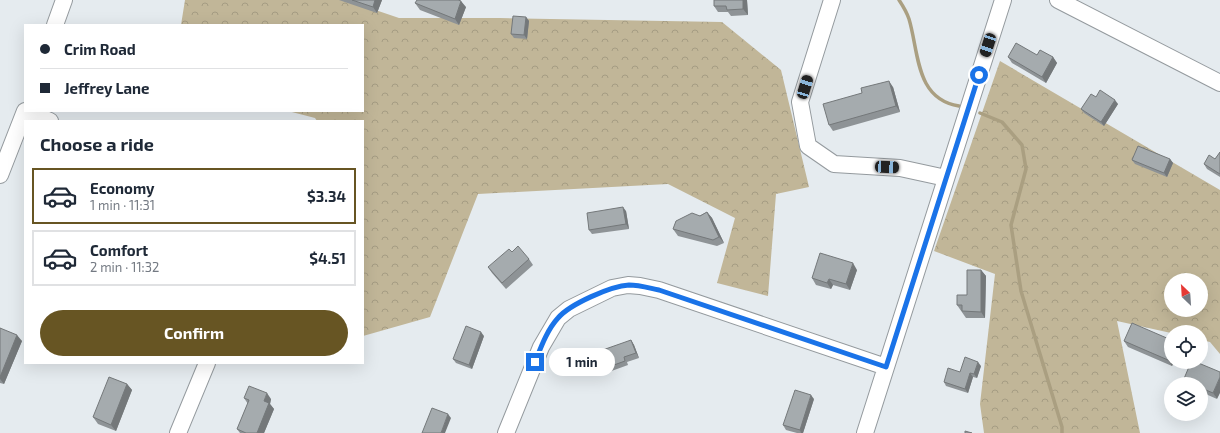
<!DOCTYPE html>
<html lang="en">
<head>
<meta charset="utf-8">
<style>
  body { margin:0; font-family:"Exo 2",sans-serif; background:#f2f2f3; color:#1f2937; height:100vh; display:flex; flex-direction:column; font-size:15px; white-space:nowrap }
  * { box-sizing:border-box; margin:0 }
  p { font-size:13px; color:#747a83 }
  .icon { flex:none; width:22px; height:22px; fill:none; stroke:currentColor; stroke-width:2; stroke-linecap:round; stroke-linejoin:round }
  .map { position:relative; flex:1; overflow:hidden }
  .details { position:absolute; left:24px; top:120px; width:340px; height:244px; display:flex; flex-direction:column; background:#fff; border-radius:0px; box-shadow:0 4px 16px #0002 }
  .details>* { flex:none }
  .guide { position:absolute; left:24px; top:24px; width:340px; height:88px; border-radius:0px; box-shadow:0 4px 16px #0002; display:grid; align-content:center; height:88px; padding:0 16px; background:#fff }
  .needle { width:26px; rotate:335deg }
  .tools { position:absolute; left:1164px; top:273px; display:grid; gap:8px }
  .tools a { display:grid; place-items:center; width:44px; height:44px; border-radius:50%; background:#fff; box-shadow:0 4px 16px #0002; font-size:20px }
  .end { position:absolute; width:18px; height:18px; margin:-9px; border:5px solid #1a73e8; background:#fff; box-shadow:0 0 0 2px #fff }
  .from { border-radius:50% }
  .bubble { position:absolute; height:28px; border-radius:14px; background:#fff; box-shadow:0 4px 16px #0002; font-size:13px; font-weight:700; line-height:28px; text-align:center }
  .car { position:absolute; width:12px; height:24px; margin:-12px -6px; border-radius:5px; box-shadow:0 0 3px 1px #0007; background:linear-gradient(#222 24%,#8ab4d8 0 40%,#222 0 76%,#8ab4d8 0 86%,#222 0) }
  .guide b { display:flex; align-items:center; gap:14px; height:38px; font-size:15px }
  .guide b+b { border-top:1px solid #e0e1e3 }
  .guide i { width:10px; height:10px; background:#1f2937 }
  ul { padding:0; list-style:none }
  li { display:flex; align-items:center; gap:12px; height:56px; margin:0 8px 6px; padding:0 8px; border:2px solid #e0e1e3; border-radius:0px }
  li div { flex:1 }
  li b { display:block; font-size:15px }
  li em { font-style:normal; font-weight:700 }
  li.active { border-color:#675523 }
  li>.icon { width:36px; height:36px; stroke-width:1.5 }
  h2 { padding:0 16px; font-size:18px; line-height:48px }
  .button { display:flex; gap:8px; margin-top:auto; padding:8px 16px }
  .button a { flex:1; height:46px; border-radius:24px; background:#675523; color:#fff; font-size:16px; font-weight:700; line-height:46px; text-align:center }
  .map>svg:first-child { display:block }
  .forest { fill:url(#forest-crowns); fill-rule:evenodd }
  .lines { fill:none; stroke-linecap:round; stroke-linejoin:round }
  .stream { stroke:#aa9f81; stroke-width:3.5 }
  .minor-casing { stroke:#949a9e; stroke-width:18 }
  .minor { stroke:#fff; stroke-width:16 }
  .wall { fill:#8e9396 }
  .shaded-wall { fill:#74787a }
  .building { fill:#a5abae; stroke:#74787a }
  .route { stroke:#1a73e8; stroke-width:5 }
</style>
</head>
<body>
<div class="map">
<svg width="1220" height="433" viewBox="0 0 1220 433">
  <defs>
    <pattern id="forest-crowns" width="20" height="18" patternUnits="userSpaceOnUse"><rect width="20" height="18" fill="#c1b698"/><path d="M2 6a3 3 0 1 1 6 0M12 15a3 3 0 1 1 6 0" fill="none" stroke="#a59c83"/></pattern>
  </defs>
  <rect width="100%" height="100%" fill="#e5ebef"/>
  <path class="forest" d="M 185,0 L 346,0 L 399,18 L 500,18 L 722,22 L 781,70 L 809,187 L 776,194 L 768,296 L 717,283 L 735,218 L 668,184 L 478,194 L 430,317 L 363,336 L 363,121 L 317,121 L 315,118 L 288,111 L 363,111 L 363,25 L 181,25 Z
    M 1000,61 L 1220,190 L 1220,354 L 1210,342 L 1201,340 L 1201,332 L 1171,333 L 1117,321 L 1140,433 L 984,433 L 980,404 L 995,274 L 934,251 ZM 1171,280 L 1201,280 L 1201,310 L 1171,310 Z"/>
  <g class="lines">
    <path class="stream" d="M 899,0 C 903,6 907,13 909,19 C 919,52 915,99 959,106
      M 980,113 L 1002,122 L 1022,145 L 1026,169 L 1011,225 L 1021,291 L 1062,427 L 1062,433"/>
    <g class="minor-casing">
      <path id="minor" d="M 832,0 L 800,102 L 808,146 L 834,164 L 900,168 L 946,178
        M 1058,0 L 1220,83
        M 55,25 L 64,0
        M 25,111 L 50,121
        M 0,175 L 25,111
        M 178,433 L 207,363
        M 506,433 L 541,347 L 558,318 L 569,309 L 612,288 L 628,285 L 640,286 L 659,290 L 886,367
        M 865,433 L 1003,0"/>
    </g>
    <use href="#minor" class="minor"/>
  </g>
  <path class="wall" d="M 339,0 L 382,0 L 377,13 Z
    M 714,0 L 747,0 L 748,15 L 731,16 L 728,12 L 718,12 L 714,6 Z
    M 415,3 L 466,7 L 459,25 L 420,10 Z
    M 526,17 L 529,21 L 527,39 L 514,38 L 511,34 Z
    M 1037,55 L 1053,57 L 1057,63 L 1046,83 L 1012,63 L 1008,57 Z
    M 893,87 L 900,112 L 833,131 L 829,125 Z
    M 1096,97 L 1118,104 L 1104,126 L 1084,113 L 1081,109 Z
    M 1220,152 L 1220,177 L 1207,169 L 1204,164 L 1215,159 Z
    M 1170,159 L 1173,163 L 1167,177 L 1135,164 L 1132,160 Z
    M 626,211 L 629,229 L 592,234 L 589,230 Z
    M 707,212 L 712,218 L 724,243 L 717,246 L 678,236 L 673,229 Z
    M 529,259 L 533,265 L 506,289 L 492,273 L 488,267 Z
    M 857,270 L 850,290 L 833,285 L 831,289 L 816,285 L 812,278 Z
    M 981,270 L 986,276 L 985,318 L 966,318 L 957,305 L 967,295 Z
    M 0,328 L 22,341 L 4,384 L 0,383 Z
    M 484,336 L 472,369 L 456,363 L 453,359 Z
    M 631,340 L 634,345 L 639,358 L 627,362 L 628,365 L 606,373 L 603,369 Z
    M 1124,341 L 1171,342 L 1170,351 L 1171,362 L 1174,362 L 1172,366 L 1128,347 Z
    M 1196,362 L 1217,399 L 1201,392 L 1201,384 L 1185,384 L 1183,381 Z
    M 981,366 L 977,378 L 973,377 L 968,393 L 946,386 L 944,382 L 960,372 Z
    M 127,384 L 132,390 L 116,431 L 98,424 L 93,417 Z
    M 244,398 L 271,399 L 270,404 L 274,409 L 264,433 L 240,433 L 237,429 L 248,404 Z
    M 814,399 L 803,433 L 797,433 L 786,430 L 783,425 Z"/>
  <path class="shaded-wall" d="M 375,0 L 382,0 L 377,13 L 373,7 Z
    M 743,0 L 747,0 L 748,15 L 743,9 Z
    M 461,1 L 466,7 L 459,25 L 455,19 Z
    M 526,17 L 529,21 L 527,39 L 524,35 Z
    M 1053,57 L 1057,63 L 1046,83 L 1042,77 Z
    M 889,81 L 893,87 L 900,112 L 896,106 Z
    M 1115,100 L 1118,104 L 1104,126 L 1101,122 Z
    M 1170,159 L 1173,163 L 1167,177 L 1164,173 Z
    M 623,207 L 626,211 L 629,229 L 626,224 Z
    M 707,212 L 712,218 L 724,243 L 719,237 Z
    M 853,263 L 857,270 L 850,290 L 846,284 Z
    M 981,270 L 986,276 L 985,318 L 981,312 Z
    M 829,279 L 833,285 L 831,289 L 827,283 Z
    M 481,332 L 484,336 L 472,369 L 469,365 Z
    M 17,335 L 22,341 L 4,384 L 0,379 L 0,377 Z
    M 1169,339 L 1171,342 L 1171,350 L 1169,355 L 1165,349 Z
    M 631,340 L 634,345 L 639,358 L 636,353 Z
    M 1171,353 L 1171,362 L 1174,362 L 1172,366 L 1168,360 Z
    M 978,362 L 981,366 L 977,378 L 974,374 Z
    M 970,373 L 973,377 L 968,393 L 965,389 Z
    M 1220,377 L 1220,393 L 1217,399 L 1213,393 Z
    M 127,384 L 132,390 L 116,431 L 111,425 Z
    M 267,393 L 271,399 L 270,404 L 274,409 L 264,433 L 257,433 L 264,401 Z
    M 811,395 L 814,399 L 803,433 L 801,433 L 800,430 Z
    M 448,414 L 451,418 L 445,433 L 441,433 Z"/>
  <path class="building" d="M 352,0 L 375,0 L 373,7 Z
    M 417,0 L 458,0 L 461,1 L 455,19 L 415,3 Z
    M 714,0 L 743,0 L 743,9 L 727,10 L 726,6 L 714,6 Z
    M 513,16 L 526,17 L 524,35 L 511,34 Z
    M 1016,43 L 1037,55 L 1040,50 L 1053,57 L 1042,77 L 1008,57 Z
    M 889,81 L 896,106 L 829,125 L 823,104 L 862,93 L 861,88 Z
    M 1100,90 L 1115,100 L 1101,122 L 1081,109 L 1091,94 L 1096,97 Z
    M 1138,146 L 1170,159 L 1164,173 L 1132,160 Z
    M 1220,152 L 1220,174 L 1204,164 L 1209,155 L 1215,159 Z
    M 623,207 L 626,224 L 589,230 L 587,213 Z
    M 707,212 L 719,237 L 713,240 L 673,229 L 676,221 L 692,213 L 700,216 Z
    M 518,246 L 529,259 L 502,283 L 488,267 L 509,249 L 512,252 Z
    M 820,253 L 853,263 L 846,284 L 829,279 L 827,283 L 812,278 Z
    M 967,270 L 981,270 L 981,312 L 962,311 L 962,305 L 957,305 L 957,295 L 967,295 Z
    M 1132,323 L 1169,339 L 1165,349 L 1171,351 L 1171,353 L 1168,360 L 1124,341 Z
    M 466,326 L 481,332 L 469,365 L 453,359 Z
    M 0,328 L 17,335 L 0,377 Z
    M 631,340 L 636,353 L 624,357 L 625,361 L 603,369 L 597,352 Z
    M 965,357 L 978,362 L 974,374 L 970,373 L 965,389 L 944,382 L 948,368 L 960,372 Z
    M 1191,362 L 1196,362 L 1220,372 L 1220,377 L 1213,393 L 1201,388 L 1201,384 L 1191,384 L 1183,381 Z
    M 109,377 L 127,384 L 111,425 L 93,417 Z
    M 249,386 L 267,393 L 264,401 L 269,403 L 257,433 L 246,433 L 237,429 L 249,400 L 244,398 Z
    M 795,390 L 811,395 L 800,430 L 783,425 Z
    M 432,408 L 448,414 L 441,433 L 422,433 Z
    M 965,431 L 972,433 L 965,433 Z"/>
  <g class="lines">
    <path class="route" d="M 535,362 C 541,347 547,330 558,318 C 570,304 611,286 629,285 C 639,285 649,288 659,290 L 886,367 L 979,75"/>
  </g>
</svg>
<div class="tools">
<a><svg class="needle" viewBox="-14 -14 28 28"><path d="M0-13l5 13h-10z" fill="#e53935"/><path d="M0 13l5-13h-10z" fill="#747a83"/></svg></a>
<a><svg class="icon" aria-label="locate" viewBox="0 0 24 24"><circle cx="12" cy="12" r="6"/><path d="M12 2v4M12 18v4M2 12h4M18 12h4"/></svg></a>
<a><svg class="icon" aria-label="layers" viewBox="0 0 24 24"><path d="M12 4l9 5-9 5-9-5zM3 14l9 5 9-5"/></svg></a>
</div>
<i class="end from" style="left:979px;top:75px"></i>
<i class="end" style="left:535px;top:362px"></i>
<div class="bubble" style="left:549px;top:348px;width:66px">1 min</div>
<i class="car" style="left:988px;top:45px;rotate:198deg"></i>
<i class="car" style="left:805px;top:87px;rotate:17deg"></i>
<i class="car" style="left:887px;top:167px;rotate:93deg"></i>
<div class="guide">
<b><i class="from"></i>Crim Road</b>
<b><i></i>Jeffrey Lane</b>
</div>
<section class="details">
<h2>Choose a ride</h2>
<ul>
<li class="active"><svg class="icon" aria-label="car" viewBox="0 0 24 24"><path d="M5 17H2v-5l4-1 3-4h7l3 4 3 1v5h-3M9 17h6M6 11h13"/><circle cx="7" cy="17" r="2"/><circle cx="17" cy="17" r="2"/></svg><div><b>Economy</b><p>1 min · 11:31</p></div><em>$3.34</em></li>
<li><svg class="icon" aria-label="car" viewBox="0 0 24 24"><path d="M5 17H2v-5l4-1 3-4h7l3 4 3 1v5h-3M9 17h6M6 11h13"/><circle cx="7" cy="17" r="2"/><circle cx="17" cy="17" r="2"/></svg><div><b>Comfort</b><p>2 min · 11:32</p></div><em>$4.51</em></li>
</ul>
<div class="button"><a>Confirm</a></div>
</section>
</div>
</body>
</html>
